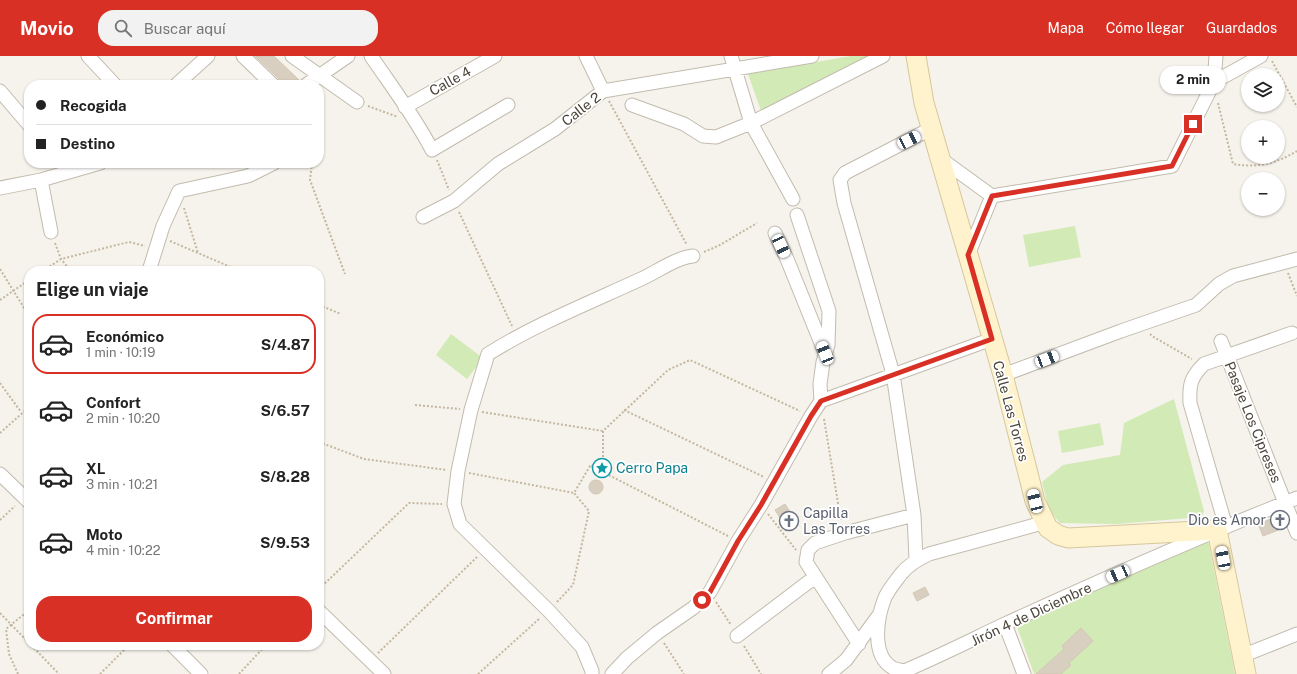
<!DOCTYPE html>
<html lang="es">
<head>
<meta charset="utf-8">
<style>
  body { margin:0; font-family:"Public Sans",sans-serif; background:#f2f2f2; color:#222; height:100vh; display:flex; flex-direction:column; font-size:15px; white-space:nowrap }
  * { box-sizing:border-box; margin:0 }
  p { font-size:13px; color:#767676 }
  .icon { flex:none; width:22px; height:22px; fill:none; stroke:currentColor; stroke-width:2; stroke-linecap:round; stroke-linejoin:round }
  .map { position:relative; flex:1; overflow:hidden }
  .sheet { position:absolute; left:24px; top:210px; width:300px; height:384px; display:flex; flex-direction:column; background:#fff; border-radius:16px; box-shadow:0 1px 3px #0004 }
  .sheet>* { flex:none }
  .banner { position:absolute; left:24px; top:24px; width:300px; height:88px; border-radius:16px; box-shadow:0 1px 3px #0004; display:grid; align-content:center; height:88px; padding:0 12px; background:#fff }
  .tools { position:absolute; left:1241px; top:12px; display:grid; gap:8px }
  .tools a { display:grid; place-items:center; width:44px; height:44px; border-radius:50%; background:#fff; box-shadow:0 1px 3px #0004; font-size:20px }
  .end { position:absolute; width:18px; height:18px; margin:-9px; border:5px solid #d93025; background:#fff; box-shadow:0 0 0 2px #fff }
  .from { border-radius:50% }
  .bubble { position:absolute; height:28px; border-radius:14px; background:#fff; box-shadow:0 1px 3px #0004; font-size:13px; font-weight:700; line-height:28px; text-align:center }
  .car { position:absolute; width:12px; height:24px; margin:-12px -6px; border-radius:5px; box-shadow:0 0 3px 1px #0007; background:linear-gradient(#fff 24%,#345 0 40%,#fff 0 76%,#345 0 86%,#fff 0) }
  .banner b { display:flex; align-items:center; gap:14px; height:38px; font-size:15px }
  .banner b+b { border-top:1px solid #e0e0e0 }
  .banner i { width:10px; height:10px; background:#222 }
  ul { padding:0; list-style:none }
  li { display:flex; align-items:center; gap:12px; height:60px; margin:0 8px 6px; padding:0 4px; border:2px solid transparent; border-radius:16px }
  li div { flex:1 }
  li b { display:block; font-size:15px }
  li em { font-style:normal; font-weight:700 }
  li.on { border-color:#d93025 }
  li>.icon { width:36px; height:36px; stroke-width:1.5 }
  h2 { padding:0 12px; font-size:18px; line-height:48px }
  .cta { display:flex; gap:8px; margin-top:auto; padding:8px 12px }
  .cta a { flex:1; height:46px; border-radius:16px; background:#d93025; color:#fff; font-size:16px; font-weight:700; line-height:46px; text-align:center }
  header { display:flex; align-items:center; gap:24px; box-sizing:border-box; height:56px; padding:0 20px; background:#d93025; color:#fff }
  header strong { font-size:19px }
  nav { display:flex; gap:22px; margin-inline-start:auto; font-size:14px }
  .search { width:280px; height:36px; background:#f2f2f2; display:flex; align-items:center; gap:10px; box-sizing:border-box; padding:0 14px; border-radius:16px; color:#767676; font-size:15px }
  .map>svg:first-child { display:block }
  .green { fill:#d2eab5 }
  .building { fill:#d8cfc1; stroke:#d3c7b4 }
  .lines { fill:none; stroke-linecap:round; stroke-linejoin:round }
  .street-casing { stroke:#c2bbae; stroke-width:15 }
  .secondary-casing { stroke:#d6c79b; stroke-width:21 }
  .path { stroke:#c4b79f; stroke-width:2; stroke-dasharray:2 2; stroke-linecap:butt }
  .street { stroke:#fff; stroke-width:13 }
  .secondary { stroke:#fff3cd; stroke-width:19 }
  .route { stroke:#d93025; stroke-width:5 }
  .labels { text-anchor:middle; stroke-width:3.5; stroke-linejoin:round; paint-order:stroke }
  .street-label { font-size:14px; fill:#4b4439; stroke:#fff }
  .culture-label { font-size:14px; fill:#0d838f; stroke:#fff; text-anchor:start }
  .worship-label { font-size:14px; fill:#5b616d; stroke:#fff; text-anchor:start }
</style>
</head>
<body>
<header>
<strong>Movio</strong>
<div class="search"><svg class="icon" aria-label="search" viewBox="0 0 24 24"><circle cx="10" cy="10" r="6"/><path d="M15 15l6 6"/></svg>Buscar aquí</div>
<nav><a>Mapa</a><a>Cómo llegar</a><a>Guardados</a></nav>
</header>
<div class="map">
<svg width="1297" height="618" viewBox="0 0 1297 618">
  <rect width="100%" height="100%" fill="#f6f3ec"/>
  <path class="green" d="M 851,0 L 872,0 L 761,55 L 748,18 Z
    M 1075,170 L 1081,201 L 1029,211 L 1023,179 Z
    M 451,278 L 483,302 L 467,323 L 436,299 Z
    M 1174,343 L 1204,455 L 1202,461 L 1116,468 L 1060,467 L 1049,454 L 1042,426 L 1063,409 L 1120,399 L 1124,367 Z
    M 1100,367 L 1104,389 L 1062,397 L 1058,375 Z
    M 1208,484 L 1235,618 L 1034,618 L 1016,568 Z"/>
  <path class="building" d="M 255,0 L 274,0 L 299,24 L 294,29 L 281,29 L 279,23 Z
    M589 431a7 7 0 1 1 14 0a7 7 0 1 1-14 0Z
    M 785,448 L 796,465 L 786,471 L 775,454 Z
    M 1281,459 L 1286,471 L 1263,480 L 1258,468 Z
    M 925,531 L 929,539 L 917,545 L 913,537 Z
    M 1081,572 L 1093,585 L 1069,607 L 1071,609 L 1061,618 L 1036,618 L 1064,593 L 1062,590 Z"/>
  <g class="lines">
    <g class="street-casing">
      <path id="street" d="M 88,0 L 115,29
        M 243,0 L 273,29
        M 292,0 L 357,46
        M 371,0 C 392,31 415,61 432,94 L 508,49
        M 586,0 L 603,35
        M 731,0 L 751,67 L 793,143
        M 1214,26 L 1261,0
        M 176,29 L 208,0
        M 306,29 L 348,0
        M 0,35 L 29,69
        M 632,49 L 684,68 L 703,80 L 716,81 L 751,67 L 883,0
        M 405,51 L 495,0
        M 941,103 L 992,140 L 1172,110 L 1214,26 L 1216,0
        M 41,124 L 51,176
        M 0,132 L 41,124 L 100,107
        M 423,161 L 454,145 L 498,108 L 555,73 L 603,35 L 812,0
        M 775,177 L 787,203 L 825,297
        M 968,199 L 992,140
        M 149,215 L 163,170 L 179,135 L 248,120 L 274,107
        M 1221,285 L 1297,477
        M 1003,319 L 1121,275 L 1196,249 L 1219,228 L 1233,220 L 1297,203
        M 821,345 L 992,283
        M 0,418 L 29,446
        M 1226,471 L 1190,347 C 1189,328 1191,321 1204,308 L 1292,277
        M 916,504 L 914,459 L 893,318 L 844,147 L 840,124 L 845,117 L 932,72
        M 319,555 L 384,618
        M 1005,568 L 1024,618
        M 737,580 L 815,521
        M 859,588 L 806,506 L 808,494 L 815,487 L 845,477 L 914,459
        M 172,589 L 201,618
        M 1242,600 L 1297,578
        M 905,615 C 901,614 896,614 893,612 C 871,600 877,563 884,544 C 887,535 896,525 901,518 C 909,508 918,503 929,498 L 1046,466
        M 592,618 L 592,615 L 582,591 L 549,555 L 460,468 L 454,448 L 458,415 L 471,354 L 488,298 C 536,268 589,247 641,223 C 657,216 675,202 693,200
        M 612,618 L 627,602 L 657,577 L 693,552 L 710,536 L 738,485 L 761,449 L 811,360 L 821,345 L 820,328 L 823,306 L 828,289 L 829,255 L 797,159
        M 829,618 L 846,604 L 879,559
        M 897,618 C 934,603 969,585 1005,568 C 1101,524 1198,481 1297,442"/>
    </g>
    <g class="secondary-casing">
      <path id="secondary" d="M 916,0 L 924,47 L 1003,319 L 1035,445 L 1048,472 L 1058,479 L 1068,482 L 1217,474 L 1246,618"/>
    </g>
    <path class="path" d="M 1272,5 L 1297,51
      M 609,45 L 687,189
      M 1218,47 L 1233,108 C 1258,112 1275,108 1297,95
      M 368,50 L 398,61
      M 437,104 L 449,134
      M 312,107 L 310,124 L 345,218
      M 184,152 L 198,197
      M 459,156 L 512,270
      M 170,185 L 240,215
      M 55,187 L 61,203 L 71,215
      M 704,196 L 720,189 L 757,167
      M 0,213 L 29,260
      M 43,215 L 61,203 L 129,186 L 145,190
      M 1288,217 L 1297,240
      M 0,244 L 29,224
      M 319,249 L 341,258
      M 1150,278 L 1152,280 L 1192,303
      M 0,327 L 21,356
      M 415,349 L 460,353
      M 624,354 L 764,421
      M 482,356 L 603,375
      M 824,363 L 841,465
      M 0,377 L 29,351
      M 319,386 L 364,403 L 447,414
      M 591,410 L 728,480
      M 469,417 L 574,437
      M 768,458 L 796,494
      M 0,464 L 15,450
      M 319,533 L 409,447 L 442,448
      M 557,546 L 573,529 L 589,455 L 574,437 L 590,410 L 600,408 L 603,403 L 603,375 L 668,314 L 690,304 L 800,355
      M 716,546 L 731,569
      M 0,557 L 29,587
      M 664,587 L 684,618
      M 31,589 L 59,618
      M 744,590 L 761,618
      M 378,597 L 477,501
      M 18,618 L 9,598 L 6,573 L 29,554
      M 100,618 L 129,589
      M 239,618 L 266,589
      M 478,618 L 539,563"/>
    <use href="#street" class="street"/>
    <use href="#secondary" class="secondary"/>
  </g>
  <g class="lines">
    <path class="route" d="M 702,544 L 710,536 L 738,485 L 761,449 L 811,360 L 821,345 L 992,283 L 968,199 L 992,140 L 1172,110 L 1193,68"/>
  </g>
  <defs>
    <g id="sight-ring" transform="scale(1)"><circle r="9.5" fill="#fff" stroke="#0f9aa8" stroke-width="1.5"/><path d="M0-6L1.8-2.2L6-1.7L2.9 1.2L3.7 5.4L0 3.3L-3.7 5.4L-2.9 1.2L-6-1.7L-1.8-2.2Z" fill="#0f9aa8"/></g>
    <g id="church-ring" transform="scale(1)"><circle r="9.5" fill="#fff" stroke="#6b7280" stroke-width="1.5"/><path d="M-1.2-6h2.4v3.5h3.3v2.4h-3.3V6h-2.4V-.1h-3.3v-2.4h3.3Z" fill="#6b7280"/></g>
  </defs>
  <g fill-rule="evenodd">
    <use href="#sight-ring" x="602" y="412"/>
    <use href="#church-ring" x="1280" y="464"/>
    <use href="#church-ring" x="789" y="465"/>
  </g>
  <g class="labels">
    <g class="street-label">
      <text transform="translate(450 25) rotate(-29)" y="5">Calle 4</text>
      <text transform="translate(581 53) rotate(-38)" y="5">Calle 2</text>
      <text transform="translate(1011 355) rotate(75)" y="5">Calle Las Torres</text>
      <text transform="translate(1253 366) rotate(68)" y="5">Pasaje Los Cipreses</text>
      <text transform="translate(1031 558) rotate(-25)" y="5">Jirón 4 de Diciembre</text>
    </g>
    <g class="culture-label">
      <text x="616" y="417">Cerro Papa</text>
    </g>
    <g class="worship-label">
      <text x="803" y="462">Capilla<tspan x="803" dy="16">Las Torres</tspan></text>
      <text x="1266" y="469" text-anchor="end">Dio es Amor</text>
    </g>
  </g>
</svg>
<div class="tools">
<a><svg class="icon" aria-label="layers" viewBox="0 0 24 24"><path d="M12 4l9 5-9 5-9-5zM3 14l9 5 9-5"/></svg></a>
<a>+</a>
<a>−</a>
</div>
<i class="end from" style="left:702px;top:544px"></i>
<i class="end" style="left:1193px;top:68px"></i>
<div class="bubble" style="left:1160px;top:10px;width:66px">2 min</div>
<i class="car" style="left:909px;top:84px;rotate:63deg"></i>
<i class="car" style="left:781px;top:190px;rotate:155deg"></i>
<i class="car" style="left:825px;top:297px;rotate:338deg"></i>
<i class="car" style="left:1047px;top:303px;rotate:69deg"></i>
<i class="car" style="left:1035px;top:445px;rotate:346deg"></i>
<i class="car" style="left:1223px;top:502px;rotate:349deg"></i>
<i class="car" style="left:1118px;top:518px;rotate:246deg"></i>
<div class="banner">
<b><i class="from"></i>Recogida</b>
<b><i></i>Destino</b>
</div>
<section class="sheet">
<h2>Elige un viaje</h2>
<ul>
<li class="on"><svg class="icon" aria-label="car" viewBox="0 0 24 24"><path d="M5 17H2v-5l4-1 3-4h7l3 4 3 1v5h-3M9 17h6M6 11h13"/><circle cx="7" cy="17" r="2"/><circle cx="17" cy="17" r="2"/></svg><div><b>Económico</b><p>1 min · 10:19</p></div><em>S/4.87</em></li>
<li><svg class="icon" aria-label="car" viewBox="0 0 24 24"><path d="M5 17H2v-5l4-1 3-4h7l3 4 3 1v5h-3M9 17h6M6 11h13"/><circle cx="7" cy="17" r="2"/><circle cx="17" cy="17" r="2"/></svg><div><b>Confort</b><p>2 min · 10:20</p></div><em>S/6.57</em></li>
<li><svg class="icon" aria-label="car" viewBox="0 0 24 24"><path d="M5 17H2v-5l4-1 3-4h7l3 4 3 1v5h-3M9 17h6M6 11h13"/><circle cx="7" cy="17" r="2"/><circle cx="17" cy="17" r="2"/></svg><div><b>XL</b><p>3 min · 10:21</p></div><em>S/8.28</em></li>
<li><svg class="icon" aria-label="car" viewBox="0 0 24 24"><path d="M5 17H2v-5l4-1 3-4h7l3 4 3 1v5h-3M9 17h6M6 11h13"/><circle cx="7" cy="17" r="2"/><circle cx="17" cy="17" r="2"/></svg><div><b>Moto</b><p>4 min · 10:22</p></div><em>S/9.53</em></li>
</ul>
<div class="cta"><a>Confirmar</a></div>
</section>
</div>
</body>
</html>
